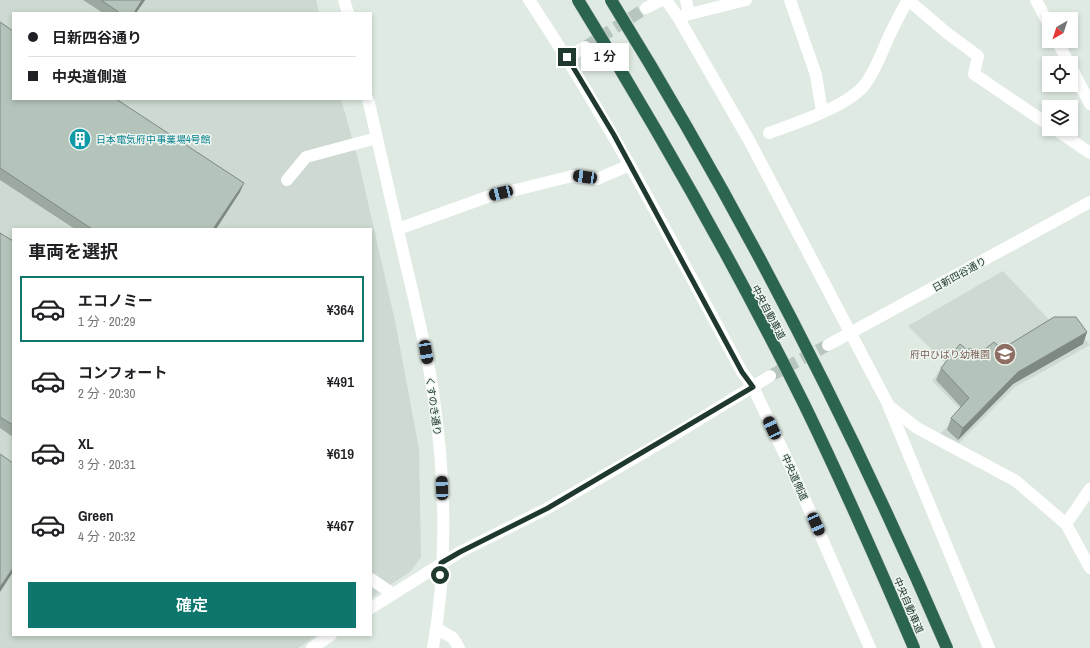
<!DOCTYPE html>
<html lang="ja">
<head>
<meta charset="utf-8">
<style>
  body { margin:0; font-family:"Archivo Narrow","Noto Sans JP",sans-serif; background:#f2f2f2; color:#202124; height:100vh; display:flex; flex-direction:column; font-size:15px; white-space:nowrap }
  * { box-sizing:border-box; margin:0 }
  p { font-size:13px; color:#757577 }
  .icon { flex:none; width:22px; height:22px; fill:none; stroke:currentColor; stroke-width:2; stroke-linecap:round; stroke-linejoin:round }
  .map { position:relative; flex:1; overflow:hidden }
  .details { position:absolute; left:12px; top:228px; width:360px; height:408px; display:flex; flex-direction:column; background:#fff; border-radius:0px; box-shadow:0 2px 6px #0003 }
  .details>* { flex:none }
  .hud { position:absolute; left:12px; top:12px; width:360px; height:88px; border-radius:0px; box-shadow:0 2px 6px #0003; display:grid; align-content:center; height:88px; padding:0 16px; background:#fff }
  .needle { width:26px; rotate:219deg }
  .buttons { position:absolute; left:1042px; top:12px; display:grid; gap:8px }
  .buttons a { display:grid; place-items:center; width:36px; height:36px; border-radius:0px; background:#fff; box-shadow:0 2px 6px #0003; font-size:20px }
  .end { position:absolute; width:18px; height:18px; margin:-9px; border:5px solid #20392e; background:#fff; box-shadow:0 0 0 2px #fff }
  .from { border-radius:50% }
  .bubble { position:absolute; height:28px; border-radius:0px; background:#fff; box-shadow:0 2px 6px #0003; font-size:13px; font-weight:600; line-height:28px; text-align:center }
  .car { position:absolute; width:12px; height:24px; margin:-12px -6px; border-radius:5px; box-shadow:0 0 3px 1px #0007; background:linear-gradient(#222 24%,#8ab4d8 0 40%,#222 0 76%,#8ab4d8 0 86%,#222 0) }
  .hud b { display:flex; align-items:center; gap:14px; height:38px; font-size:15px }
  .hud b+b { border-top:1px solid #e0e0e0 }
  .hud i { width:10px; height:10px; background:#202124 }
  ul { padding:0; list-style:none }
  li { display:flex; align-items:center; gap:12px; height:66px; margin:0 8px 6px; padding:0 8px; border:2px solid transparent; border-radius:0px }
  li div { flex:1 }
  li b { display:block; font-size:15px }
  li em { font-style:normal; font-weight:600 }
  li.active { border-color:#0f766e }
  li>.icon { width:36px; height:36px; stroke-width:1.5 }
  h2 { padding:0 16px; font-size:18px; line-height:48px }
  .primary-button { display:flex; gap:8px; margin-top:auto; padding:8px 16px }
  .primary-button a { flex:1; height:46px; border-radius:0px; background:#0f766e; color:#fff; font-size:16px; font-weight:600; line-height:46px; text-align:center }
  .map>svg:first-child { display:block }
  .built { fill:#cdd9d1 }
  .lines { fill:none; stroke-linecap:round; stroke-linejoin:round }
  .minor-tunnel { stroke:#b8c7be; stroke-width:12; stroke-dasharray:12 6; stroke-linecap:butt }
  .minor { stroke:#fff; stroke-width:12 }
  .highway-bridge-casing { stroke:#bcc4c0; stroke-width:13; stroke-linecap:butt }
  .highway-bridge { stroke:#2c654f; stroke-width:12 }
  .wall { fill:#9ba9a1 }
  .shaded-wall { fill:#7e8983 }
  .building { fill:#b4c4bb; stroke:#7e8983 }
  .route { stroke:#20392e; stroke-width:5 }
  .labels { text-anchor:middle; stroke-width:3; stroke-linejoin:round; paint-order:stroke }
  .culture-label { font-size:10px; fill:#0d838f; stroke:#eef6f1; text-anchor:start }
  .street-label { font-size:10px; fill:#20392e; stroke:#eef6f1 }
  .education-label { font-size:10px; fill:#785e54; stroke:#eef6f1; text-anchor:end }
</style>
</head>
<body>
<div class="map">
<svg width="1090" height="648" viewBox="0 0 1090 648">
  <rect width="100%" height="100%" fill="#deeae2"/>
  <path class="built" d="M 0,0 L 316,0 L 319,13 L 13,13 L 13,99 L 341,99 L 359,163 L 395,321 L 419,449 L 421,557 L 411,571 L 371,598 L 371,229 L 13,229 L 13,635 L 317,635 L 298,648 L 0,648 Z
    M 1003,271 L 1053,324 L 1072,322 L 1090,345 L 1015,387 L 959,443 L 940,434 L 962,411 L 932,381 L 945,363 L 908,326 Z"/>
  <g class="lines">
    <path class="minor-tunnel" d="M 585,47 L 646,8
      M 770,376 L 828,345"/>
    <path class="minor" d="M 344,0 L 348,13
      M 529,0 C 609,120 674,245 742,372 L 753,387 L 791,468 L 870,648
      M 666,0 L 678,17 L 750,142 L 889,406 L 917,428 L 1016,481 L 1066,524 L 1090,568
      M 686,0 L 689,14
      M 790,0 L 816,75 L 822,112
      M 908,0 L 947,33 L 978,56 L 974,74 L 1049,125
      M 1036,0 L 1049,25
      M 646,8 L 662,0
      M 678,17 L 746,0
      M 1057,41 L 1069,63
      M 567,57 L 585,47
      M 1071,67 L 1090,104
      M 368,99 C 380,150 391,201 403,252 C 414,299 426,345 433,392 C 445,474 448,565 433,648
      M 1055,129 L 1090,153
      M 769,133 C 796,123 850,106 866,83 C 878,66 883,48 892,30 C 897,20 902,10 908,0
      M 287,180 L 306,157 L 377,138
      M 398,229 L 487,197 L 572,176 L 597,179 L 630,165
      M 828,345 L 1090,202
      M 889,407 L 989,648
      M 1066,524 L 1090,489
      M 371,579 L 393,594
      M 371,608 L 460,552 L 548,508 L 669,438 L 770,376
      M 436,628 L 453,638 L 459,648
      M 312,648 L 331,635"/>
    <g class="highway-bridge-casing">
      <path id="highway-bridge" d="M 578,0 C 659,131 735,265 804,404 C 843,484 879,566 914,648
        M 611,0 C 739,207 851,425 947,648"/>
    </g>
    <use href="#highway-bridge" class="highway-bridge"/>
  </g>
  <path class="wall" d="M 83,0 L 145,0 L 136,13 L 103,13 Z
    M 0,22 L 240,192 L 216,229 L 75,229 L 0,180 Z
    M 0,233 L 13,241 L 13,437 L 0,428 Z
    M 1087,332 L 1083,344 L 1013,384 L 958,440 L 947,430 L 951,418 L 961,407 L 936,380 L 941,368 L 966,349 L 1002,349 Z"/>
  <path class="shaded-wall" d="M 142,0 L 145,0 L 136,13 L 134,13 Z
    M 244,183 L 240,192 L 216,229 L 213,229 Z
    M 1087,332 L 1083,344 L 1013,384 L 958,440 L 963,428 L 1018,372 Z
    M 13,568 L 13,572 L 0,592 L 0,587 Z"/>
  <path class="building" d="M 101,0 L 142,0 L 134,13 L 120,13 Z
    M 0,22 L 13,31 L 13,99 L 116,99 L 244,183 L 213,229 L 92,229 L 0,168 Z
    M 0,233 L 13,241 L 13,425 L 0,417 Z
    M 1054,317 L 1076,317 L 1087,332 L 1018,372 L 963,428 L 951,418 L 969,398 L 941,368 L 960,344 L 966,349 L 985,349 L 994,342 L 1002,349 Z
    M 0,454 L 13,463 L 13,568 L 0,587 Z"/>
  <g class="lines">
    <path class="route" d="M 440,575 L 441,563 L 460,552 L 548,508 L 753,387 L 742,372 L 614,135 L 567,57"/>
  </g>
  <defs>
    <g id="building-disc" transform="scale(1.15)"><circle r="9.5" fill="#0f9aa8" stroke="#eef6f1"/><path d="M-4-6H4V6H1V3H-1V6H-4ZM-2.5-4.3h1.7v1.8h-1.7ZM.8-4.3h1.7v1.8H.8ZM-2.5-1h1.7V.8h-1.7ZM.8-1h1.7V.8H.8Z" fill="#fff"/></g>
    <g id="school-disc" transform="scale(1.15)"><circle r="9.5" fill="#8d6e63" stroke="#eef6f1"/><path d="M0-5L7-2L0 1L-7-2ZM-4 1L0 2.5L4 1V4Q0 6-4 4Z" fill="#fff"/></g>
  </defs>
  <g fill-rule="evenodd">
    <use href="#building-disc" x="80" y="139"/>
    <use href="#school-disc" x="1005" y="354"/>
  </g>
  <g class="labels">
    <g class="culture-label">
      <text x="96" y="143">日本電気府中事業場4号館</text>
    </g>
    <g class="street-label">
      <text transform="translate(959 274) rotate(-29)" y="4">日新四谷通り</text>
      <text transform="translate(769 312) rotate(62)" y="4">中央自動車道</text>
      <text transform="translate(434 406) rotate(82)" y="4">くすのき通り</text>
      <text transform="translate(795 477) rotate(66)" y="4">中央道側道</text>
      <text transform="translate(909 605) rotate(67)" y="4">中央自動車道</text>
    </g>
    <g class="education-label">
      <text x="990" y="358">府中ひばり幼稚園</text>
    </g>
  </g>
</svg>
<div class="buttons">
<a><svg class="needle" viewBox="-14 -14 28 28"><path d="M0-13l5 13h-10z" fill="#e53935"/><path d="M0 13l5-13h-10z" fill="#757577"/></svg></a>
<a><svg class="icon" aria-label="locate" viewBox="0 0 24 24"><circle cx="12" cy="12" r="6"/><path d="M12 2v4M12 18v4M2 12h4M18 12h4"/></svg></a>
<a><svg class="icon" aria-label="layers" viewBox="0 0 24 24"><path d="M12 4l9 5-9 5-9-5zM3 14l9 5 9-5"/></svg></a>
</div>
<i class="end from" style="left:440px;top:575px"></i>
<i class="end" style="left:567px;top:57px"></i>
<div class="bubble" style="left:581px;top:43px;width:48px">1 分</div>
<i class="car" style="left:585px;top:177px;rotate:278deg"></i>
<i class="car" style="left:501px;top:193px;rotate:256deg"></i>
<i class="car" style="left:426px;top:352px;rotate:170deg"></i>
<i class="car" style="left:772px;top:428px;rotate:335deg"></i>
<i class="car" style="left:442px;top:488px;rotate:358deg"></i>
<i class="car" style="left:816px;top:524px;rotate:156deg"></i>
<div class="hud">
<b><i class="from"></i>日新四谷通り</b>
<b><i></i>中央道側道</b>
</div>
<section class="details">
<h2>車両を選択</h2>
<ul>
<li class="active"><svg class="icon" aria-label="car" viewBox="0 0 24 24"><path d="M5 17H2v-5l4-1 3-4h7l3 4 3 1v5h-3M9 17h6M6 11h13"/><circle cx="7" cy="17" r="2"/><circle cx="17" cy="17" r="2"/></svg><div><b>エコノミー</b><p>1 分 · 20:29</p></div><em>¥364</em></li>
<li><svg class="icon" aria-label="car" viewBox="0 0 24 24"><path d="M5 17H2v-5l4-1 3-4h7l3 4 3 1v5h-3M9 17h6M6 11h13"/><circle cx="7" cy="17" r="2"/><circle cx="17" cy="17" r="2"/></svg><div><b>コンフォート</b><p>2 分 · 20:30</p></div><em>¥491</em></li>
<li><svg class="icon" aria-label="car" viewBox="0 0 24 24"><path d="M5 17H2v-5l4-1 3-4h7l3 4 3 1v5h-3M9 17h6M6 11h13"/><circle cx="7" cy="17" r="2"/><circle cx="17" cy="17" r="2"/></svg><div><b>XL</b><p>3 分 · 20:31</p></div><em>¥619</em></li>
<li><svg class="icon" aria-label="car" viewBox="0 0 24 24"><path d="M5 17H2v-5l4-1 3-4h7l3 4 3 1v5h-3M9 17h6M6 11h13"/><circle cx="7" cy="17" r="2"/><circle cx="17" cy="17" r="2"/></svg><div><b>Green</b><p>4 分 · 20:32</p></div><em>¥467</em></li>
</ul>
<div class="primary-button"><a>確定</a></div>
</section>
</div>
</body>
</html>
